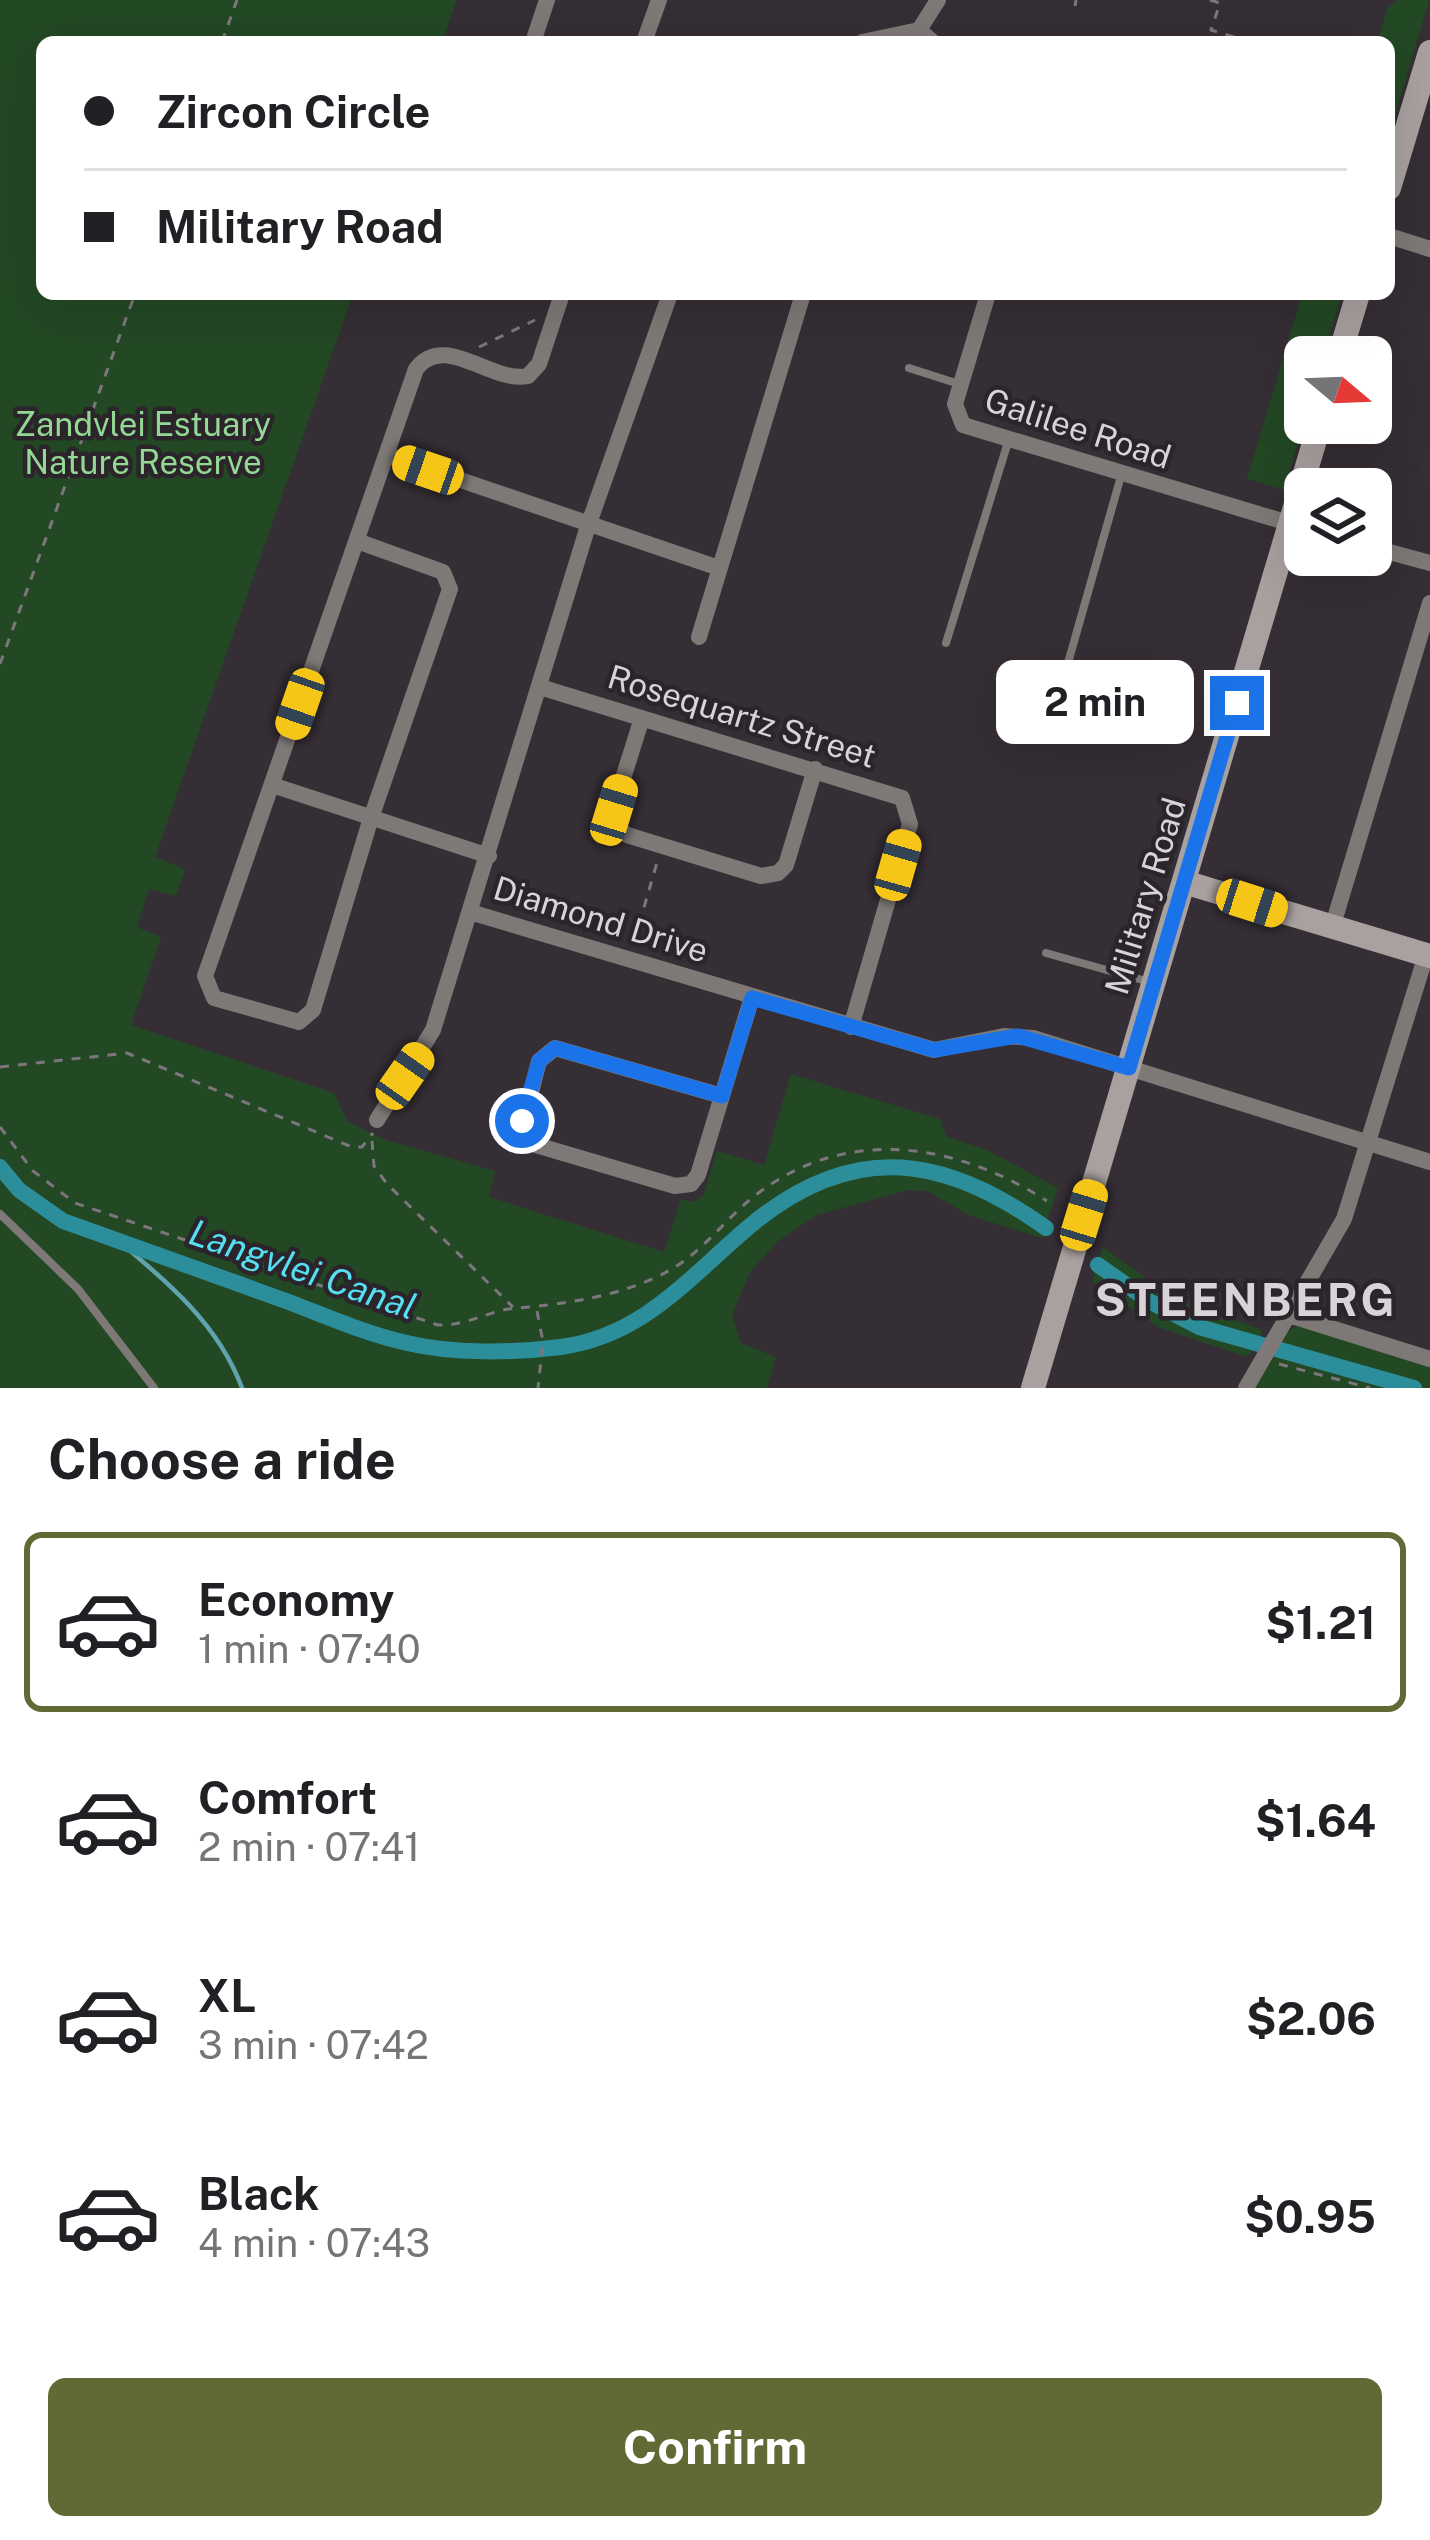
<!DOCTYPE html>
<html lang="en">
<head>
<meta charset="utf-8">
<style>
  body { margin:0; font-family:"Public Sans",sans-serif; background:#f2f2f2; color:#202124; height:100vh; display:flex; flex-direction:column; font-size:45px; white-space:nowrap }
  * { box-sizing:border-box; margin:0 }
  p { font-size:39px; color:#757577 }
  .icon { flex:none; width:66px; height:66px; fill:none; stroke:currentColor; stroke-width:2; stroke-linecap:round; stroke-linejoin:round }
  .map { position:relative; height:1388px; overflow:hidden }
  .details { display:flex; flex-direction:column; background:#fff; flex:1 }
  .details>* { flex:none }
  .hud { position:absolute; left:36px; top:36px; width:1359px; height:264px; border-radius:18px; box-shadow:0 12px 48px #0002; display:grid; align-content:center; height:264px; padding:0 48px; background:#fff }
  .needle { width:78px; rotate:109deg }
  .buttons { position:absolute; left:1284px; top:336px; display:grid; gap:24px }
  .buttons a { display:grid; place-items:center; width:108px; height:108px; border-radius:18px; background:#fff; box-shadow:0 12px 48px #0002; font-size:60px }
  .end { position:absolute; width:54px; height:54px; margin:-27px; border:15px solid #1a73e8; background:#fff; box-shadow:0 0 0 6px #fff }
  .from { border-radius:50% }
  .bubble { position:absolute; height:84px; border-radius:18px; background:#fff; box-shadow:0 12px 48px #0002; font-size:39px; font-weight:700; line-height:84px; text-align:center }
  .car { position:absolute; width:36px; height:72px; margin:-36px -18px; border-radius:15px; box-shadow:0 0 9px 3px #0007; background:linear-gradient(#f5c518 24%,#345 0 40%,#f5c518 0 76%,#345 0 86%,#f5c518 0) }
  .hud b { display:flex; align-items:center; gap:42px; height:114px; font-size:45px }
  .hud b+b { border-top:3px solid #e0e0e0 }
  .hud i { width:30px; height:30px; background:#202124 }
  ul { padding:0; list-style:none }
  li { display:flex; align-items:center; gap:36px; height:180px; margin:0 24px 18px; padding:0 24px; border:6px solid transparent; border-radius:18px }
  li div { flex:1 }
  li b { display:block; font-size:45px }
  li em { font-style:normal; font-weight:700 }
  li.on { border-color:#636935 }
  li>.icon { width:108px; height:108px; stroke-width:1.5 }
  h2 { padding:0 48px; font-size:54px; line-height:144px }
  .primary-button { display:flex; gap:24px; margin-top:auto; padding:24px 48px }
  .primary-button a { flex:1; height:138px; border-radius:18px; background:#636935; color:#fff; font-size:48px; font-weight:700; line-height:138px; text-align:center }
  .map>svg:first-child { display:block }
  .green { fill:#234824 }
  .lines { fill:none; stroke-linecap:round; stroke-linejoin:round }
  .stream { stroke:#5fa3ac; stroke-width:4.5 }
  .canal { stroke:#2b8e9a; stroke-width:16 }
  .path { stroke:#7d777d; stroke-width:3; stroke-dasharray:9 9; stroke-linecap:butt }
  .lane { stroke:#7e7977; stroke-width:8 }
  .street { stroke:#7e7977; stroke-width:16 }
  .secondary { stroke:#a9a19f; stroke-width:24 }
  .route { stroke:#1a73e8; stroke-width:15 }
  .labels { text-anchor:middle; stroke-width:9; stroke-linejoin:round; paint-order:stroke }
  .park-label { font-size:33px; fill:#93d993; stroke:#2b242b }
  .street-label { font-size:33px; fill:#d7d3d7; stroke:#2b242b }
  .water-label { font-size:36px; font-style:italic; fill:#56dff1; stroke:#2b242b }
  .district-label { font-size:45px; font-weight:bold; letter-spacing:3px; fill:#d7d3d7; stroke:#2b242b }
</style>
</head>
<body>
<div class="map">
<svg width="1430" height="1388" viewBox="0 0 1430 1388">
  <rect width="100%" height="100%" fill="#352e35"/>
  <path class="green" d="M 0,0 L 457,0 L 442,42 L 42,42 L 42,294 L 353,294 L 155,857 L 185,869 L 176,896 L 149,889 L 137,927 L 161,937 L 131,1025 L 334,1093 L 347,1121 L 386,1140 L 495,1171 L 489,1197 L 664,1252 L 681,1199 L 692,1202 L 703,1196 L 717,1151 L 764,1165 L 791,1074 L 940,1119 L 946,1136 L 987,1150 L 1058,1188 L 1042,1238 L 968,1215 L 928,1191 L 908,1190 L 817,1215 L 778,1241 L 750,1272 L 732,1315 L 741,1343 L 776,1357 L 767,1388 L 0,1388 Z
    M 1398,0 L 1429,0 L 1389,136 L 1389,42 L 1377,42 L 1387,8 Z
    M 1302,294 L 1342,294 L 1323,357 L 1305,357 L 1305,419 L 1284,490 L 1247,479 Z
    M 1103,1247 L 1165,1292 L 1261,1330 L 1262,1338 L 1247,1357 L 1158,1327 L 1092,1281 Z
    M 1298,1325 L 1430,1364 L 1430,1388 L 1253,1388 L 1287,1332 Z"/>
  <g class="lines">
    <path class="stream" d="M 117,1240 C 167,1281 219,1325 242,1388"/>
    <path class="canal" d="M 0,1167 L 19,1190 L 63,1221 C 138,1248 212,1274 286,1301 C 326,1316 366,1334 407,1343 C 453,1354 514,1353 561,1347 C 647,1335 692,1273 756,1221 C 857,1140 947,1157 1046,1228
      M 1098,1265 L 1149,1301 L 1199,1327 L 1414,1388"/>
    <path class="path" d="M 1210,0 L 1220,3 L 1211,30 L 1241,39
      M 1075,6 L 1076,0
      M 222,42 L 237,0
      M 479,347 L 535,320
      M 0,664 L 135,294
      M 634,942 L 658,859
      M 0,1067 L 127,1053 L 352,1147 L 362,1147 L 373,1133
      M 0,1127 L 33,1171 L 75,1203 L 438,1325 C 468,1326 489,1310 517,1308 C 567,1304 630,1295 675,1267 C 706,1248 728,1216 757,1194 C 848,1125 956,1143 1047,1201
      M 372,1141 L 374,1166 L 387,1184 L 513,1307
      M 537,1311 L 543,1342 L 538,1388
      M 1279,1364 L 1370,1388"/>
    <path class="lane" d="M 909,368 L 959,384
      M 946,643 L 1008,442
      M 1064,677 L 1121,476
      M 1046,953 L 1146,981
      M 0,1214 L 78,1289 L 154,1388"/>
    <path class="street" d="M 919,30 L 933,42
      M 533,42 L 547,0
      M 644,42 L 659,0
      M 862,42 L 919,30 L 938,0
      M 1389,236 L 1430,249
      M 988,294 L 955,404 L 963,425 L 1305,528
      M 387,455 L 719,568
      M 357,541 L 443,572 L 450,589 L 370,821 L 313,1010 L 299,1022 L 214,998 L 205,976 L 416,369 C 444,331 492,384 528,376 L 539,364 L 562,294
      M 1371,547 L 1430,563
      M 699,637 L 803,294
      M 540,687 L 902,798 L 910,824 L 851,1027
      M 642,718 L 613,810 L 616,826 L 627,835 L 761,876 L 778,873 L 786,865 L 815,769
      M 272,785 L 489,856
      M 470,912 L 934,1050 L 1004,1036 L 1033,1038 L 1430,1162
      M 1332,928 L 1430,603
      M 722,1096 L 555,1048 L 539,1061 L 522,1127 L 536,1145 L 675,1186 L 691,1184 L 698,1175 L 752,997
      M 377,1120 L 433,1030 L 588,526 L 670,294
      M 1289,1315 L 1430,1359
      M 1246,1388 L 1344,1219 L 1426,955"/>
    <path class="secondary" d="M 1389,188 L 1430,52
      M 1339,357 L 1358,294
      M 1184,882 L 1430,956
      M 1033,1388 L 1320,423"/>
  </g>
  <g class="lines">
    <path class="route" d="M 522,1121 L 539,1061 L 555,1048 L 722,1096 L 752,998 L 934,1050 L 1018,1036 L 1129,1068 L 1237,703"/>
  </g>
  <g class="labels">
    <g class="park-label">
      <text x="143" y="436">Zandvlei Estuary<tspan x="143" dy="38">Nature Reserve</tspan></text>
    </g>
    <g class="street-label">
      <text transform="translate(1078 428) rotate(18)" y="12">Galilee Road</text>
      <text transform="translate(742 716) rotate(17)" y="12">Rosequartz Street</text>
      <text transform="translate(1145 896) rotate(-73)" y="12">Military Road</text>
      <text transform="translate(601 919) rotate(17)" y="12">Diamond Drive</text>
    </g>
    <g class="water-label">
      <text transform="translate(303 1269) rotate(19)" y="13">Langvlei Canal</text>
    </g>
    <g class="district-label">
      <text x="1246" y="1316">STEENBERG</text>
    </g>
  </g>
</svg>
<div class="buttons">
<a><svg class="needle" viewBox="-14 -14 28 28"><path d="M0-13l5 13h-10z" fill="#e53935"/><path d="M0 13l5-13h-10z" fill="#757577"/></svg></a>
<a><svg class="icon" aria-label="layers" viewBox="0 0 24 24"><path d="M12 4l9 5-9 5-9-5zM3 14l9 5 9-5"/></svg></a>
</div>
<i class="end from" style="left:522px;top:1121px"></i>
<i class="end" style="left:1237px;top:703px"></i>
<div class="bubble" style="left:996px;top:660px;width:198px">2 min</div>
<i class="car" style="left:428px;top:470px;rotate:289deg"></i>
<i class="car" style="left:300px;top:704px;rotate:199deg"></i>
<i class="car" style="left:614px;top:810px;rotate:17deg"></i>
<i class="car" style="left:898px;top:865px;rotate:16deg"></i>
<i class="car" style="left:1252px;top:903px;rotate:108deg"></i>
<i class="car" style="left:405px;top:1076px;rotate:35deg"></i>
<i class="car" style="left:1084px;top:1215px;rotate:17deg"></i>
<div class="hud">
<b><i class="from"></i>Zircon Circle</b>
<b><i></i>Military Road</b>
</div>
</div>
<section class="details">
<h2>Choose a ride</h2>
<ul>
<li class="on"><svg class="icon" aria-label="car" viewBox="0 0 24 24"><path d="M5 17H2v-5l4-1 3-4h7l3 4 3 1v5h-3M9 17h6M6 11h13"/><circle cx="7" cy="17" r="2"/><circle cx="17" cy="17" r="2"/></svg><div><b>Economy</b><p>1 min · 07:40</p></div><em>$1.21</em></li>
<li><svg class="icon" aria-label="car" viewBox="0 0 24 24"><path d="M5 17H2v-5l4-1 3-4h7l3 4 3 1v5h-3M9 17h6M6 11h13"/><circle cx="7" cy="17" r="2"/><circle cx="17" cy="17" r="2"/></svg><div><b>Comfort</b><p>2 min · 07:41</p></div><em>$1.64</em></li>
<li><svg class="icon" aria-label="car" viewBox="0 0 24 24"><path d="M5 17H2v-5l4-1 3-4h7l3 4 3 1v5h-3M9 17h6M6 11h13"/><circle cx="7" cy="17" r="2"/><circle cx="17" cy="17" r="2"/></svg><div><b>XL</b><p>3 min · 07:42</p></div><em>$2.06</em></li>
<li><svg class="icon" aria-label="car" viewBox="0 0 24 24"><path d="M5 17H2v-5l4-1 3-4h7l3 4 3 1v5h-3M9 17h6M6 11h13"/><circle cx="7" cy="17" r="2"/><circle cx="17" cy="17" r="2"/></svg><div><b>Black</b><p>4 min · 07:43</p></div><em>$0.95</em></li>
</ul>
<div class="primary-button"><a>Confirm</a></div>
</section>
</body>
</html>
